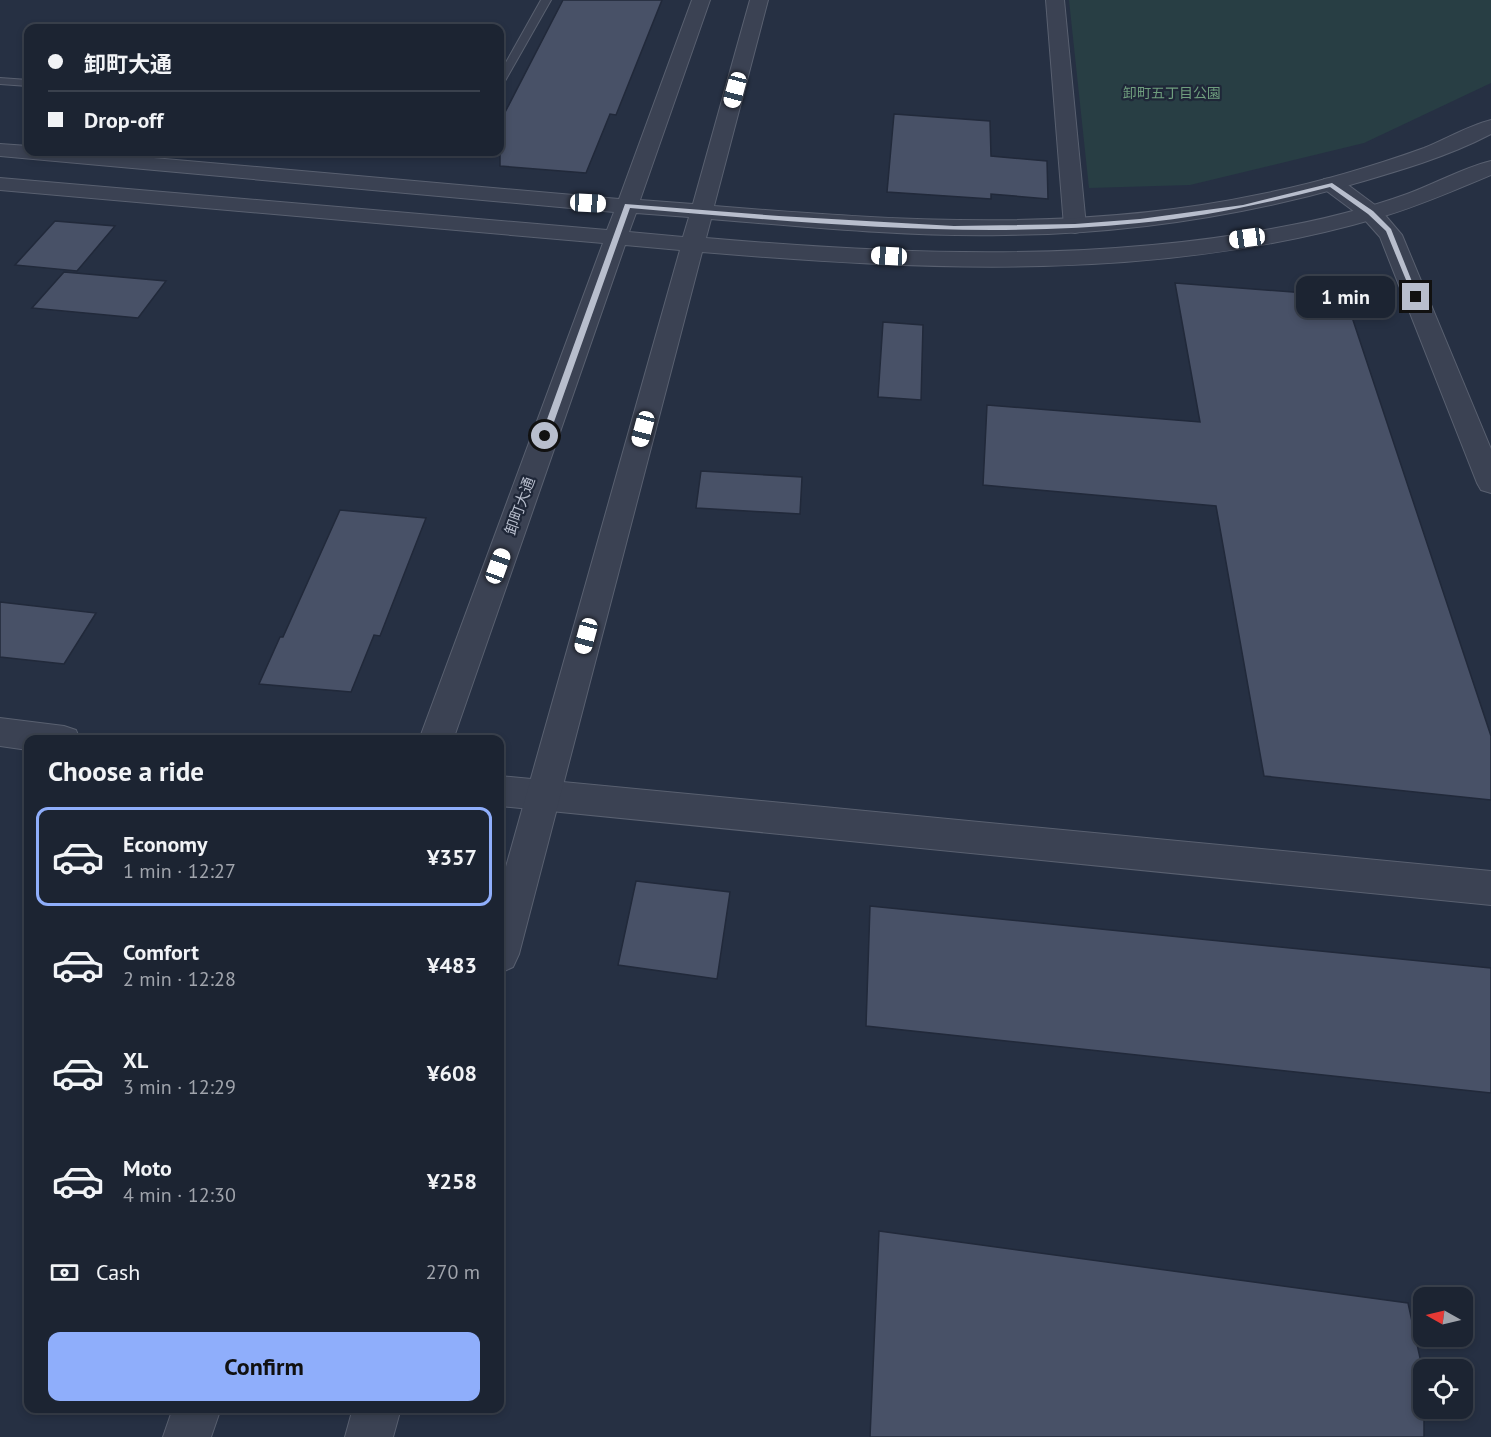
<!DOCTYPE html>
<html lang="en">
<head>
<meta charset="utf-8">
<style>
  body { margin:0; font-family:"PT Sans","Noto Sans JP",sans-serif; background:#252c3a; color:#f1f3f6; height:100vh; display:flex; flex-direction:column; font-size:22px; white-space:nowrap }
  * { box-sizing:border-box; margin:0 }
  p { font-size:20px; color:#a0a4ac }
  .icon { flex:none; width:33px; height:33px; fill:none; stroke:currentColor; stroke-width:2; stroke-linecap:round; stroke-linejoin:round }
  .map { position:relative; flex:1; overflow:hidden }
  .panel { position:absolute; left:24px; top:735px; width:480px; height:678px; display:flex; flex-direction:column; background:#1c2432; border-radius:12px; box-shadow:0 3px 9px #0003,0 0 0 2px #3a414d }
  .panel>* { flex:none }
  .guide { position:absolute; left:24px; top:24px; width:480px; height:132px; border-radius:12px; box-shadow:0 3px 9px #0003,0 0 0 2px #3a414d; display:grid; align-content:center; height:132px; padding:0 24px; background:#1c2432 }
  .needle { width:39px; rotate:278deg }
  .controls { position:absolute; left:1413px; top:1287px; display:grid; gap:12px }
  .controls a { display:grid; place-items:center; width:60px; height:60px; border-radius:12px; background:#1c2432; box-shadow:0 3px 9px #0003,0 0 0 2px #3a414d; font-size:30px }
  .end { position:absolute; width:27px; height:27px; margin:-14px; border:8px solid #b8becd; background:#111; box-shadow:0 0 0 3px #111 }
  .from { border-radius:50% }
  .bubble { position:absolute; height:42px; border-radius:12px; background:#1c2432; box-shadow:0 3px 9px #0003,0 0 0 2px #3a414d; font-size:20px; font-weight:700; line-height:42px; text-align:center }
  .car { position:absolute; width:18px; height:36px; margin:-18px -9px; border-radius:8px; box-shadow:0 0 4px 2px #0007; background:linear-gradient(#fff 24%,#345 0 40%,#fff 0 76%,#345 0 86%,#fff 0) }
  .guide b { display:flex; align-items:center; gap:21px; height:57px; font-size:22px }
  .guide b+b { border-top:2px solid #3a414d }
  .guide i { width:15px; height:15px; background:#f1f3f6 }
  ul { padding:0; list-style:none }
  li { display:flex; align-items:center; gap:18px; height:99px; margin:0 12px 9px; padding:0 12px; border:3px solid transparent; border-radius:12px }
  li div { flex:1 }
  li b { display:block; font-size:22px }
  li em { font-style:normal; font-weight:700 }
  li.on { border-color:#8faefb }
  li>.icon { width:54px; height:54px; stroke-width:1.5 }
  h2 { padding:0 24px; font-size:27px; line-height:72px }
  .pay { display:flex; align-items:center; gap:15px; height:66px; padding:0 24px; font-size:22px }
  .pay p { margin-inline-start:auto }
  .cta { display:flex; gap:12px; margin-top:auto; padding:12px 24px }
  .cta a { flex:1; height:69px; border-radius:12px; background:#8faefb; color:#111; font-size:24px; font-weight:700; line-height:69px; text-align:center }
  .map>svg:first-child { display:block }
  .green { fill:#283e44 }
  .building { fill:#485167; stroke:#21293a; stroke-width:1.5 }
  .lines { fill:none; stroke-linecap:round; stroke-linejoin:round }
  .service-casing { stroke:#596070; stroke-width:2 }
  .minor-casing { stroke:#596070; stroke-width:2 }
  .tertiary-casing { stroke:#596070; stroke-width:2 }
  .service { fill:#3b4253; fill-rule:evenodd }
  .minor { fill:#3b4253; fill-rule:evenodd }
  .tertiary { fill:#3b4253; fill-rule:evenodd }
  .route { fill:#b8becd }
  .labels { text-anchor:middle; stroke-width:4.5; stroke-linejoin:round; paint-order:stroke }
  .far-park-label { font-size:14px; fill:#6f9e7e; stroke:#1f2738 }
  .street-label { font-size:15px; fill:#b8becd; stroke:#1f2738 }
</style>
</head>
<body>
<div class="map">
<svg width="1491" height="1437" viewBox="0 0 1491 1437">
  <rect width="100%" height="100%" fill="#263043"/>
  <path class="green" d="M 1069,0 L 1491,0 L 1491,83 L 1364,143 L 1190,185 L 1089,188 Z"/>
  <path class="building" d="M 563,0 L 662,0 L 616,115 L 610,114 L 586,173 L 500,166 L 500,122 Z
    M 894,114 L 990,121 L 991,156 L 1047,161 L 1048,199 L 991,194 L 991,199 L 887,192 Z
    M 55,221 L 115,226 L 77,271 L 15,265 Z
    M 64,272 L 166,281 L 138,318 L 32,308 Z
    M 1175,283 L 1345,296 L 1491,736 L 1491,800 L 1264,776 L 1216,506 L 983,485 L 987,405 L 1200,422 Z
    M 883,322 L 923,325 L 921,400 L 878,397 Z
    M 701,471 L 802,477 L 800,514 L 696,508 Z
    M 340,510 L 426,518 L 380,636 L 374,635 L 351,692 L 259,684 L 280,637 L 283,637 Z
    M 0,602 L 96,613 L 64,664 L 0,657 Z
    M 636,881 L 730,892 L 717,979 L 618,965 Z
    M 870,906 L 1491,968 L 1491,1093 L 866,1026 Z
    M 879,1231 L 1408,1303 L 1424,1376 L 1424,1437 L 870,1437 Z"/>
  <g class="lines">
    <g class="service-casing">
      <path id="service" d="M 541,0 L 551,0 L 505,81 L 500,84 L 500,73 Z
        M 0,78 L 28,80 L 28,86 L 0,84 Z"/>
    </g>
    <g class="minor-casing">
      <path id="minor" d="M 1046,0 L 1064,0 L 1086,226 L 1083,231 L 1075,233 L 1067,231 L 1064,226 Z
        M 1332,178 L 1340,179 L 1379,208 L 1402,235 L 1491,449 L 1491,493 L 1481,490 L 1477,483 L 1380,237 L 1363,218 L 1324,189 L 1321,184 L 1324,179 Z
        M 0,718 L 64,726 L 76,730 L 80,740 L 28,740 L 28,750 L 0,746 Z
        M 500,776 L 1491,871 L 1491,905 L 500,806 Z"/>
    </g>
    <g class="tertiary-casing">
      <path id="tertiary" d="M 692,0 L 710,0 L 640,200 L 693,204 L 750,0 L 768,0 L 714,206 C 899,221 1079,233 1262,194 C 1317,183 1371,167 1424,148 C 1446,139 1468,126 1491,120 L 1491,134 C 1447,157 1398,171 1350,185 C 1238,217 1122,234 1005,235 C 907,237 809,227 711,219 L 706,238 C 893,254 1084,263 1271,229 C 1316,221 1363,210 1407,194 C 1435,184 1462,168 1491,161 L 1491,175 C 1455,190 1419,206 1381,217 C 1162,282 927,271 702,252 L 519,954 L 513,967 L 500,973 L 500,888 L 680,250 L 625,245 L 453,740 L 419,740 L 603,243 L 0,190 L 0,178 L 607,230 L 614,212 L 0,156 L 0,144 L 28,146 L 28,152 L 85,152 L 619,199 ZM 636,213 L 689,217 L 683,237 L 629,232 Z
        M 173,1408 L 221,1408 L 211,1437 L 163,1437 Z
        M 353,1408 L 401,1408 L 393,1437 L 345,1437 Z"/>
    </g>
    <use href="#service" class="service"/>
    <use href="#minor" class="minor"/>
    <use href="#tertiary" class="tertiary"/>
  </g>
  <path class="route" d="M 1332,183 L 1373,211 L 1391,229 L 1419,299 L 1413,297 L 1386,231 L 1368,214 L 1330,187 C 1267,203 1204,217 1139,223 C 970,240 798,222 630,208 L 549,436 L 545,439 L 541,436 L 625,204 L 779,216 L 954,226 L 1075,224 L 1140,219 L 1243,205 Z"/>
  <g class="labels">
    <g class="far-park-label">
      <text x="1172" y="98">卸町五丁目公園</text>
    </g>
    <g class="street-label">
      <text transform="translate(520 506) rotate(-70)" y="5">卸町大通</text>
    </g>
  </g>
</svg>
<div class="controls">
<a><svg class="needle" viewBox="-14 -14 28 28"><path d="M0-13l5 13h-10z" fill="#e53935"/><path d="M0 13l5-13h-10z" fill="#a0a4ac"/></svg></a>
<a><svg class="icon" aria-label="locate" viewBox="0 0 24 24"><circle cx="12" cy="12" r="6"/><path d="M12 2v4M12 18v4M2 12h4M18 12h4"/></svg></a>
</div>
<i class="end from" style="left:545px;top:436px"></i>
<i class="end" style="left:1416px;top:297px"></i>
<div class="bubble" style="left:1296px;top:276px;width:99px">1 min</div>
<i class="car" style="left:735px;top:90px;rotate:195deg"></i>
<i class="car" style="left:588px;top:203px;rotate:93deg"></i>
<i class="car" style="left:1247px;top:238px;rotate:262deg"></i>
<i class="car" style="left:889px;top:256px;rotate:273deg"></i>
<i class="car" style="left:643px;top:429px;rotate:195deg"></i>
<i class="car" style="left:498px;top:566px;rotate:20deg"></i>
<i class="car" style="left:586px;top:636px;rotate:195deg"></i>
<div class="guide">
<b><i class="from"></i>卸町大通</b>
<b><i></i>Drop-off</b>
</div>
<section class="panel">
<h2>Choose a ride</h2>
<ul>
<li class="on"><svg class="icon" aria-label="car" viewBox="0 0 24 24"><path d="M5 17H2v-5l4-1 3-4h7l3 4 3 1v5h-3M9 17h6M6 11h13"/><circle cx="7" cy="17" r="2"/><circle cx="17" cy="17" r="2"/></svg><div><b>Economy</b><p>1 min · 12:27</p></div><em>¥357</em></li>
<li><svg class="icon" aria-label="car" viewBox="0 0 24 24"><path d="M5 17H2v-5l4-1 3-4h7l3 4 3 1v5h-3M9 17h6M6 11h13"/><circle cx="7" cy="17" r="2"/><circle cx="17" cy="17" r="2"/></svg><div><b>Comfort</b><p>2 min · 12:28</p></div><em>¥483</em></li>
<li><svg class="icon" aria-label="car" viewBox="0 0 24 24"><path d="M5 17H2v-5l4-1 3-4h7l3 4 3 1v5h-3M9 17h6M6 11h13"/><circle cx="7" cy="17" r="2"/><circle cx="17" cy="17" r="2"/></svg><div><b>XL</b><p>3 min · 12:29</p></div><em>¥608</em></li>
<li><svg class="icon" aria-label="car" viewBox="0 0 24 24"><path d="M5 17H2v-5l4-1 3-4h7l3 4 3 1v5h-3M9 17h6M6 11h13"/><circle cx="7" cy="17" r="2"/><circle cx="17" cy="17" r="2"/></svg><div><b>Moto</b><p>4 min · 12:30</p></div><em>¥258</em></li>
</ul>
<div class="pay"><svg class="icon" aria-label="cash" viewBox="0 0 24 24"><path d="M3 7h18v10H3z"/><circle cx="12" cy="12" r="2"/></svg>Cash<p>270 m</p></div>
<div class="cta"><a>Confirm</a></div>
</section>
</div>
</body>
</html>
